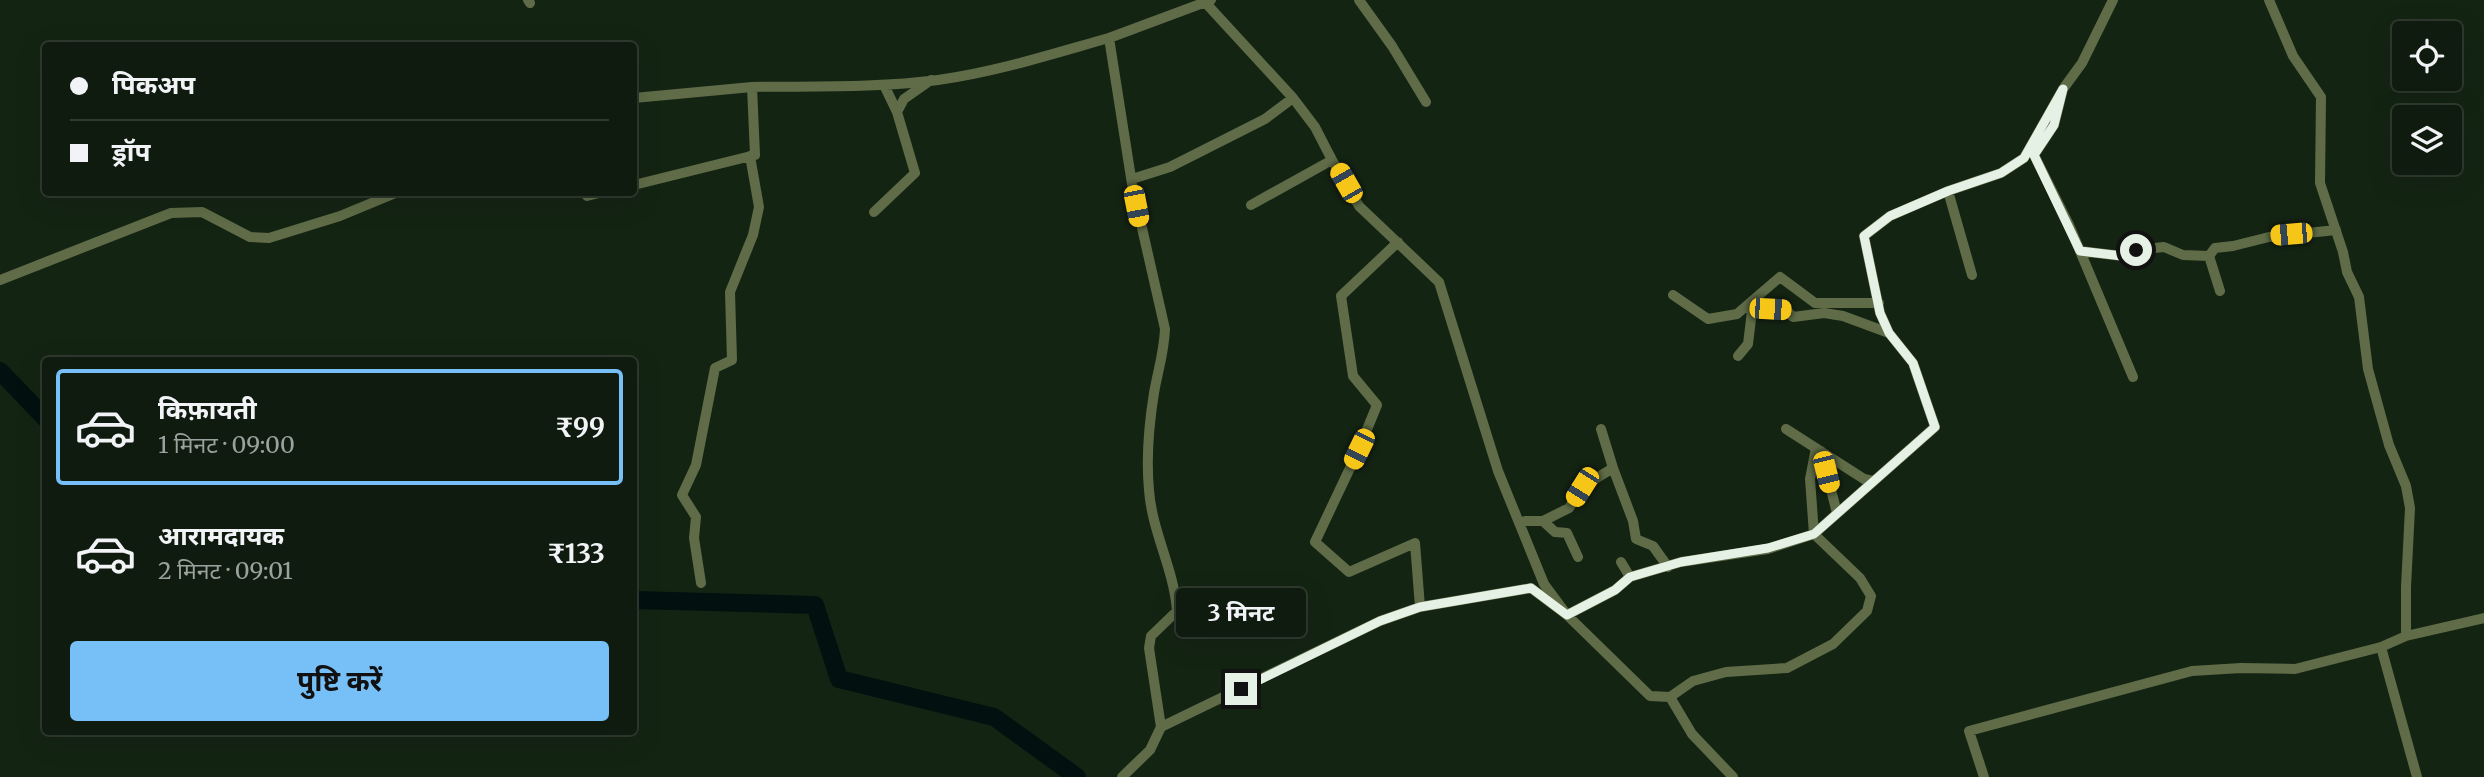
<!DOCTYPE html>
<html lang="hi">
<head>
<meta charset="utf-8">
<style>
  body { margin:0; font-family:Merriweather,"Noto Sans Devanagari",serif; background:#182417; color:#f1f3f6; height:100vh; display:flex; flex-direction:column; font-size:26px; white-space:nowrap }
  * { box-sizing:border-box; margin:0 }
  p { font-size:23px; color:#9ba19e }
  .icon { flex:none; width:38px; height:38px; fill:none; stroke:currentColor; stroke-width:2; stroke-linecap:round; stroke-linejoin:round }
  .map { position:relative; flex:1; overflow:hidden }
  .sheet { position:absolute; left:42px; top:357px; width:595px; height:378px; display:flex; flex-direction:column; background:#0f1b0e; border-radius:7px; box-shadow:0 7px 28px #0002,0 0 0 2px #2f392e }
  .sheet>* { flex:none }
  .hud { position:absolute; left:42px; top:42px; width:595px; height:154px; border-radius:7px; box-shadow:0 7px 28px #0002,0 0 0 2px #2f392e; display:grid; align-content:center; height:154px; padding:0 28px; background:#0f1b0e }
  .buttons { position:absolute; left:2392px; top:21px; display:grid; gap:14px }
  .buttons a { display:grid; place-items:center; width:70px; height:70px; border-radius:7px; background:#0f1b0e; box-shadow:0 7px 28px #0002,0 0 0 2px #2f392e; font-size:35px }
  .end { position:absolute; width:32px; height:32px; margin:-16px; border:9px solid #e6f1e5; background:#111; box-shadow:0 0 0 4px #111 }
  .from { border-radius:50% }
  .bubble { position:absolute; height:49px; border-radius:7px; background:#0f1b0e; box-shadow:0 7px 28px #0002,0 0 0 2px #2f392e; font-size:23px; font-weight:700; line-height:49px; text-align:center }
  .car { position:absolute; width:21px; height:42px; margin:-21px -10px; border-radius:9px; box-shadow:0 0 5px 2px #0007; background:linear-gradient(#f5c518 24%,#345 0 40%,#f5c518 0 76%,#345 0 86%,#f5c518 0) }
  .hud b { display:flex; align-items:center; gap:24px; height:66px; font-size:26px }
  .hud b+b { border-top:2px solid #2f392e }
  .hud i { width:18px; height:18px; background:#f1f3f6 }
  ul { padding:12px 0 0; list-style:none }
  li { display:flex; align-items:center; gap:21px; height:116px; margin:0 14px 10px; padding:0 14px; border:4px solid transparent; border-radius:7px }
  li div { flex:1 }
  li b { display:block; font-size:26px }
  li em { font-style:normal; font-weight:700 }
  li.on { border-color:#77bff7 }
  li>.icon { width:63px; height:63px; stroke-width:1.5 }
  .button { display:flex; gap:14px; margin-top:auto; padding:14px 28px }
  .button a { flex:1; height:80px; border-radius:7px; background:#77bff7; color:#111; font-size:28px; font-weight:700; line-height:80px; text-align:center }
  .map>svg:first-child { display:block }
  .lines { fill:none; stroke-linecap:round; stroke-linejoin:round }
  .river { stroke:#02110f; stroke-width:18 }
  .street { stroke:#5f6c47; stroke-width:10 }
  .route { stroke:#e6f1e5; stroke-width:9 }
</style>
</head>
<body>
<div class="map">
<svg width="2484" height="777" viewBox="0 0 2484 777">
  <rect width="100%" height="100%" fill="#142413"/>
  <g class="lines">
    <path class="river" d="M 0,371 L 46,419
      M 634,600 L 815,605 L 839,679 L 994,717 L 1077,777"/>
    <path class="street" d="M 528,0 L 530,3
      M 1203,0 L 1293,98 L 1315,127 L 1332,160 L 1251,205
      M 1359,0 L 1392,46 L 1426,102
      M 2113,0 L 2082,63 L 2063,89 L 2054,125 L 2034,155 L 2069,225 L 2133,377
      M 2269,0 L 2293,56 L 2321,97 L 2320,183 L 2343,252 L 2347,272 L 2359,297 L 2368,369 L 2389,445 L 2406,486 L 2410,508 L 2406,587 L 2406,636
      M 884,85 L 897,112 L 904,99 L 931,80
      M 634,98 L 752,87
      M 1332,160 L 1359,206 L 1439,282 L 1498,471 L 1544,584 L 1567,615 L 1650,696 L 1670,697 L 1692,734 L 1733,777
      M 1132,179 L 1170,167 L 1265,119 L 1293,98
      M 634,185 L 755,155 L 752,87 C 814,86 877,88 938,80 C 996,72 1052,54 1109,38
      M 1948,191 L 1972,275
      M 587,196 L 603,192
      M 874,212 L 915,173 L 897,112
      M 1398,242 L 1341,296 L 1353,376 L 1377,405 L 1359,449 L 1315,542 L 1349,572 L 1415,543 L 1420,607
      M 2080,251 L 2122,256 L 2136,250 L 2164,247 L 2183,255 L 2209,256 L 2215,248 L 2233,246 L 2269,237 L 2336,230
      M 2209,256 L 2220,291
      M 0,280 L 171,213 L 202,212 L 250,237 L 269,238 L 340,216 L 398,192
      M 1673,295 L 1708,319 L 1737,314 L 1780,277 L 1815,303 L 1879,303
      M 1738,356 L 1748,344 L 1752,311 L 1786,310 L 1793,317 L 1824,313 L 1843,316 L 1889,333
      M 1786,429 L 1864,479 L 1873,481
      M 1821,451 L 1837,513
      M 1613,468 L 1633,521 L 1636,539 L 1653,546 L 1668,567
      M 1543,521 L 1569,508 L 1582,487 L 1613,468 L 1601,429
      M 1520,524 L 1525,521 L 1543,521 L 1555,532 L 1567,533 L 1578,557
      M 1621,562 L 1630,577
      M 701,583 L 694,538 L 696,517 L 682,495 L 696,465 L 715,368 L 732,360 L 730,292 L 753,235 L 759,207 L 750,156
      M 2381,647 L 2417,777
      M 1670,697 L 1693,681 L 1726,672 L 1787,668 L 1833,644 L 1867,611 L 1871,596 L 1860,578 L 1814,534 L 1810,479 L 1816,448
      M 1161,727 L 1380,621 L 1420,607 L 1531,588 L 1567,615 L 1615,590 L 1630,577 L 1681,562 L 1768,549 L 1814,534 L 1935,427 L 1913,363 L 1889,333 L 1880,313 L 1864,236 L 1890,216 L 1948,191 L 2001,173 L 2024,158 L 2063,89
      M 1122,777 L 1150,750 L 1161,727 L 1149,648 L 1151,636 L 1177,611 C 1174,569 1152,532 1149,490 C 1146,458 1149,424 1154,393 C 1158,370 1164,353 1165,329 L 1132,184 L 1109,38 L 1211,0
      M 1984,777 L 1969,731 L 2192,671 L 2241,668 L 2295,669 L 2381,647 L 2406,636 L 2484,618"/>
  </g>
  <g class="lines">
    <path class="route" d="M 1241,689 L 1380,621 L 1420,607 L 1531,588 L 1567,615 L 1615,590 L 1630,577 L 1681,562 L 1768,548 L 1814,534 L 1935,427 L 1913,363 L 1889,333 L 1880,313 L 1864,236 L 1890,216 L 1948,191 L 2001,173 L 2024,158 L 2063,89 L 2054,125 L 2034,155 L 2080,251 L 2122,256 L 2136,250"/>
  </g>
</svg>
<div class="buttons">
<a><svg class="icon" aria-label="locate" viewBox="0 0 24 24"><circle cx="12" cy="12" r="6"/><path d="M12 2v4M12 18v4M2 12h4M18 12h4"/></svg></a>
<a><svg class="icon" aria-label="layers" viewBox="0 0 24 24"><path d="M12 4l9 5-9 5-9-5zM3 14l9 5 9-5"/></svg></a>
</div>
<i class="end from" style="left:2136px;top:250px"></i>
<i class="end" style="left:1241px;top:689px"></i>
<div class="bubble" style="left:1176px;top:588px;width:130px">3 मिनट</div>
<i class="car" style="left:1346px;top:183px;rotate:330deg"></i>
<i class="car" style="left:1136px;top:206px;rotate:169deg"></i>
<i class="car" style="left:2291px;top:234px;rotate:265deg"></i>
<i class="car" style="left:1770px;top:309px;rotate:93deg"></i>
<i class="car" style="left:1359px;top:449px;rotate:206deg"></i>
<i class="car" style="left:1826px;top:472px;rotate:166deg"></i>
<i class="car" style="left:1582px;top:487px;rotate:212deg"></i>
<div class="hud">
<b><i class="from"></i>पिकअप</b>
<b><i></i>ड्रॉप</b>
</div>
<section class="sheet">
<ul>
<li class="on"><svg class="icon" aria-label="car" viewBox="0 0 24 24"><path d="M5 17H2v-5l4-1 3-4h7l3 4 3 1v5h-3M9 17h6M6 11h13"/><circle cx="7" cy="17" r="2"/><circle cx="17" cy="17" r="2"/></svg><div><b>किफ़ायती</b><p>1 मिनट · 09:00</p></div><em>₹99</em></li>
<li><svg class="icon" aria-label="car" viewBox="0 0 24 24"><path d="M5 17H2v-5l4-1 3-4h7l3 4 3 1v5h-3M9 17h6M6 11h13"/><circle cx="7" cy="17" r="2"/><circle cx="17" cy="17" r="2"/></svg><div><b>आरामदायक</b><p>2 मिनट · 09:01</p></div><em>₹133</em></li>
</ul>
<div class="button"><a>पुष्टि करें</a></div>
</section>
</div>
</body>
</html>
